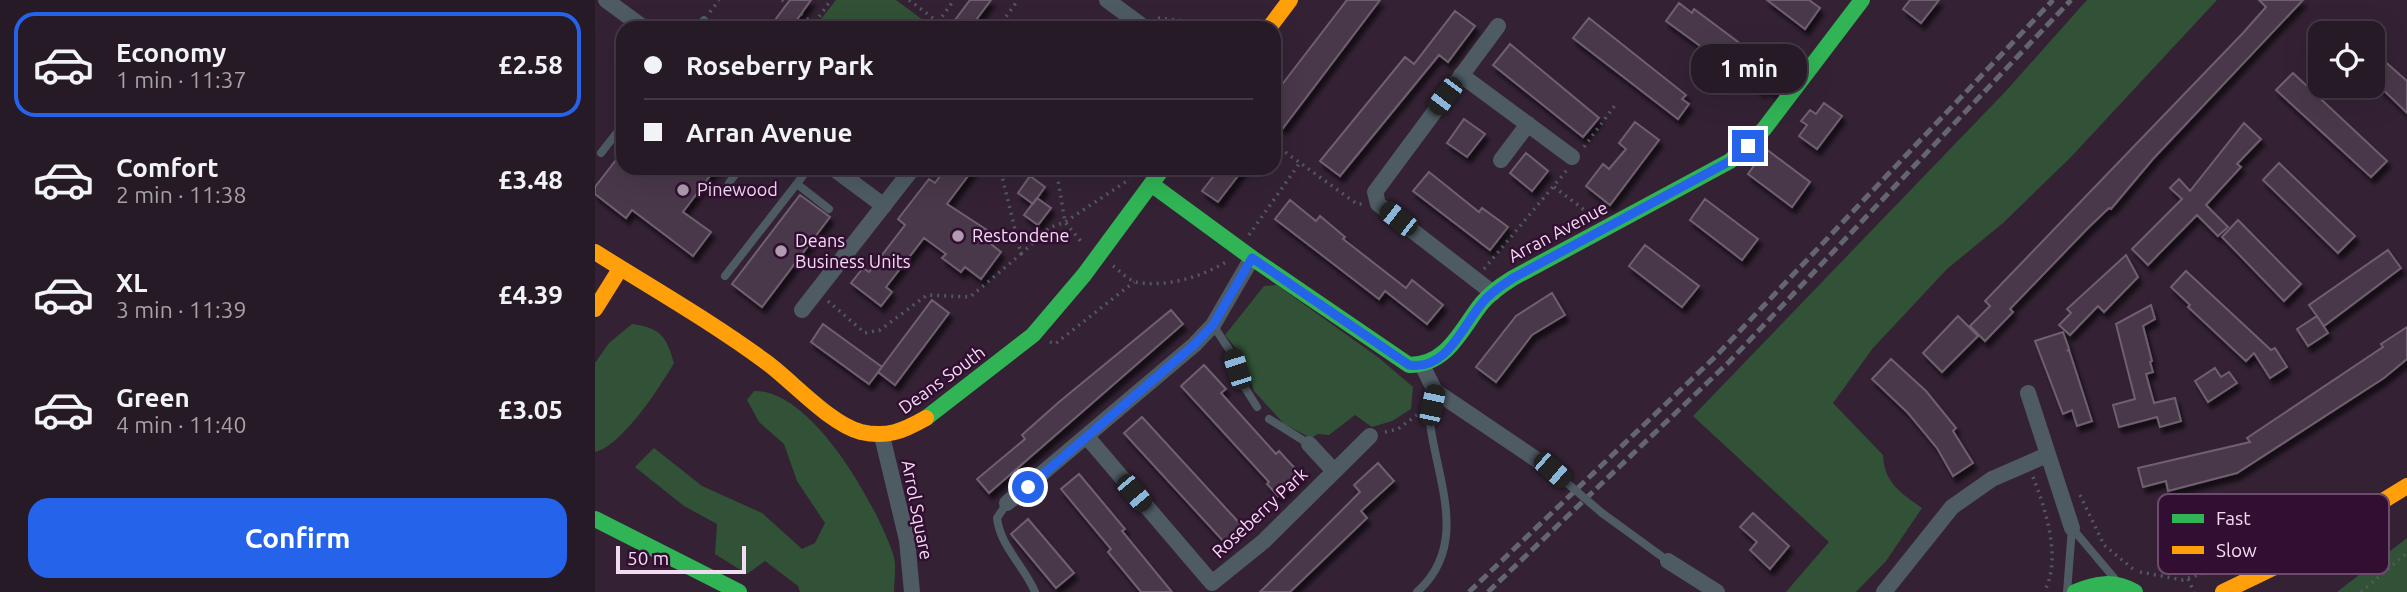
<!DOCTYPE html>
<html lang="en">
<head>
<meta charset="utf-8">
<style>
  body { margin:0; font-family:Ubuntu,sans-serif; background:#2f232f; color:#f1f3f6; height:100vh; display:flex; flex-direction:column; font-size:26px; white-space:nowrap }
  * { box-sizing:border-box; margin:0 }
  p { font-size:23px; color:#a4a1a7 }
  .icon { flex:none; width:38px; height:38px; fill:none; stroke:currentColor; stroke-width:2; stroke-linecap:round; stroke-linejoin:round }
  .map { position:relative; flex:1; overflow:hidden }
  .details { display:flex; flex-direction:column; background:#271a27; width:595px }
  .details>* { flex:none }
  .top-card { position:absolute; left:21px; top:21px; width:665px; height:154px; border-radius:21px; box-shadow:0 7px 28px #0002,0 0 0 2px #433844; display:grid; align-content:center; height:154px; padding:0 28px; background:#271a27 }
  .tools { position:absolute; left:1713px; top:21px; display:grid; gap:14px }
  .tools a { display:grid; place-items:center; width:77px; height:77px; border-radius:14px; background:#271a27; box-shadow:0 7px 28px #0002,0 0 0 2px #433844; font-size:35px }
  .scale { position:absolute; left:21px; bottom:18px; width:130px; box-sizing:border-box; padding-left:7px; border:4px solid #f3dcf2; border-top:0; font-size:19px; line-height:24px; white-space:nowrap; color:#f3dcf2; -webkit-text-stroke:5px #320f32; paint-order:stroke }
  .end { position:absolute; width:32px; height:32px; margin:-16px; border:9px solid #2563eb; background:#fff; box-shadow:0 0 0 4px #fff }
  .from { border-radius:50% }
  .bubble { position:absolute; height:49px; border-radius:21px; background:#271a27; box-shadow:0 7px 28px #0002,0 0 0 2px #433844; font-size:23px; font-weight:600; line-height:49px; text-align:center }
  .car { position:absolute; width:21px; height:42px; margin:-21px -10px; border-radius:9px; box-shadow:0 0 5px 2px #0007; background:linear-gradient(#222 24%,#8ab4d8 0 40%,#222 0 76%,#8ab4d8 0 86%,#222 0) }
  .top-card b { display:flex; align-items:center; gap:24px; height:66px; font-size:26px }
  .top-card b+b { border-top:2px solid #433844 }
  .top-card i { width:18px; height:18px; background:#f1f3f6 }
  ul { padding:12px 0 0; list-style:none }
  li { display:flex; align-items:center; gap:21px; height:105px; margin:0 14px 10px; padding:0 14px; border:4px solid transparent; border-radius:21px }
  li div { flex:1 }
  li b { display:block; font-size:26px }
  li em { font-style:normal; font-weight:600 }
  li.on { border-color:#2563eb }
  li>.icon { width:63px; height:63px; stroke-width:1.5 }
  .action { display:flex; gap:14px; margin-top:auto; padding:14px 28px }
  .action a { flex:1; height:80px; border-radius:21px; background:#2563eb; color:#fff; font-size:28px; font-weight:600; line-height:80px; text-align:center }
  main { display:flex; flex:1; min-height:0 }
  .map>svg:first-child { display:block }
  .green { fill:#315236 }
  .building { fill:#493948; stroke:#6f5f6f; stroke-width:2; filter:url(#shadow) }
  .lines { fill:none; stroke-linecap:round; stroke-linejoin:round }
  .path { stroke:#52585f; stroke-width:3.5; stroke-dasharray:2 5; stroke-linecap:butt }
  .lane { stroke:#4e5b63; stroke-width:8 }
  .street { stroke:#4e5b63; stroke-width:16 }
  .fast { stroke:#30b455; stroke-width:16 }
  .slow { stroke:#ff9f0a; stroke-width:16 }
  .rail { stroke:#636670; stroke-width:5; stroke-dasharray:10 5; stroke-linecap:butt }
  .lane-bridge { stroke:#4e5b63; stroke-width:8 }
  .route { stroke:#2563eb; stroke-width:9 }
  .poi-dot { fill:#b09bb0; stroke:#320f32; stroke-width:2.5 }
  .labels { text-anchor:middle; stroke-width:5; stroke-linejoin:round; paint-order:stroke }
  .poi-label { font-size:18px; fill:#f3dcf2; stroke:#320f32; text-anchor:start }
  .street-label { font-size:18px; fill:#f3dcf2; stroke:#320f32 }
  .key { fill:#320f32; stroke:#6c4c6c; stroke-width:2 }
  .key-label { font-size:19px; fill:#f3dcf2 }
</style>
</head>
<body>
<main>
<section class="details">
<ul>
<li class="on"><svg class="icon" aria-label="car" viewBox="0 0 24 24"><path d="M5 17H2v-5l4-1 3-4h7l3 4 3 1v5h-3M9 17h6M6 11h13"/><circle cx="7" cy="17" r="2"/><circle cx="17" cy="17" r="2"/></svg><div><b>Economy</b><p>1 min · 11:37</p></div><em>£2.58</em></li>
<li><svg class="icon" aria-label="car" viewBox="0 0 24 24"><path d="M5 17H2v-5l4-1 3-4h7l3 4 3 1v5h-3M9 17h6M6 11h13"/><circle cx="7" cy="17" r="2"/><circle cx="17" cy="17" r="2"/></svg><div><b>Comfort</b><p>2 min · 11:38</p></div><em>£3.48</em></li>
<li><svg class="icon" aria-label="car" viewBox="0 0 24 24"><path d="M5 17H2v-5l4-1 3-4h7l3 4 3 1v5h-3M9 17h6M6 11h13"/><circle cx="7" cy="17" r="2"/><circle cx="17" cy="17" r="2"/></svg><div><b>XL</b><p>3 min · 11:39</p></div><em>£4.39</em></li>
<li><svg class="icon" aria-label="car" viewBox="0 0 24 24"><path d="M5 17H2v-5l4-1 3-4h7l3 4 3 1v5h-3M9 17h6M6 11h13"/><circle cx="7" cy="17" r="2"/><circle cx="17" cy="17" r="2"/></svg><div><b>Green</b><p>4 min · 11:40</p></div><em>£3.05</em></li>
</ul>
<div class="action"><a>Confirm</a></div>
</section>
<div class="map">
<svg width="1812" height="592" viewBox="0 0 1812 592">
  <defs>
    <filter id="shadow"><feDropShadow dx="3.5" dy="6" stdDeviation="2" flood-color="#0009"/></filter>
  </defs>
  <rect width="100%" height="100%" fill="#342234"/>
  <path class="green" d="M 241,0 L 301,0 L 336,26 L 219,28 Z
    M 1492,0 L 1622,0 L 1475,158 L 1408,223 L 1352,269 L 1278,348 L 1238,403 L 1288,455 C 1289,483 1306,493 1327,508 L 1291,561 L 1261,592 L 1191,592 L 1234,542 L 1098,416 L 1410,92 Z
    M 682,285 L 784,358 L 818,387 L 816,409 L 797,421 L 777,427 L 760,415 L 734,435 L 723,434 L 716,438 L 689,424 L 659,391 L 648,357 L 630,335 L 669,286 Z
    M 37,324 C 66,328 71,336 79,363 C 65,387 27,446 0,452 L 0,363 L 14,343 Z
    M 159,391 C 217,389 282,506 298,554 C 302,565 299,580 299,592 L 205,592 L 203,586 L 170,561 L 152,574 L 120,554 L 122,524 L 89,506 L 40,467 L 59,448 L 107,486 L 167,513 L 207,549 L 220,543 L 230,523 L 202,481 L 189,444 L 164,422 L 152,400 Z
    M 1812,538 L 1812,592 L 1742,592 Z"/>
  <path class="building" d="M 195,0 L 216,0 L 196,28 L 174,28 Z
    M 375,0 L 396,0 L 375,28 L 354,28 Z
    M 752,0 L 785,0 L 688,128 L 679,121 L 679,95 Z
    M 1172,0 L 1214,0 L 1225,8 L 1210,29 Z
    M 1315,0 L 1344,0 L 1326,23 L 1308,9 Z
    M 1664,0 L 1708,0 L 1558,159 L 1516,209 L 1514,208 L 1493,228 L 1415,309 L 1418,312 L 1390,341 L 1375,326 L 1395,306 L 1390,301 L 1648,33 L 1671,7 Z
    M 1084,3 L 1097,13 L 1099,9 L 1182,71 L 1188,77 L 1177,92 L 1170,87 L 1167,91 L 1071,21 Z
    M 860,11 L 880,26 L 853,62 L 844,55 L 745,176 L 725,161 L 810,57 L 819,64 Z
    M 994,18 L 1091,95 L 1087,99 L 1094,104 L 1083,119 L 978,38 Z
    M 915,44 L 1004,118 L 988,137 L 898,65 Z
    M 1778,51 L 1812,81 L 1812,113 L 1778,80 Z
    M 1698,73 L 1792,161 L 1776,177 L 1681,90 Z
    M 1229,103 L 1247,116 L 1222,149 L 1204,136 L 1212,125 L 1206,121 L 1215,110 L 1221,114 Z
    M 869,119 L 890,134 L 872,157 L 852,143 Z
    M 1040,122 L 1064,140 L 1015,205 L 991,186 L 1008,164 L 1014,169 L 1031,149 L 1024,143 Z
    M 1649,123 L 1666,139 L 1642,164 L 1646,167 L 1611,205 L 1633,227 L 1623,236 L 1602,215 L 1553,265 L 1537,249 L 1587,199 L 1575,188 L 1584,179 L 1595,191 Z
    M 1171,149 L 1215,182 L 1197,207 L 1153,174 Z
    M 28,151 L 28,168 L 121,168 L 88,212 L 116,232 L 98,256 L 37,210 L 31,218 L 0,194 L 0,187 Z
    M 931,153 L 953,171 L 937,191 L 915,173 Z
    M 1684,163 L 1760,236 L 1743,253 L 1668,180 Z
    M 351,168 L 379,168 L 352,204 L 392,230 L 387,237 L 406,252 L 386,279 L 370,267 L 366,272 L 347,258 L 351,254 L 329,238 L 291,287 L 297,292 L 286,306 L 256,283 L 268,268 L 274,272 L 310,225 L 303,219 L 334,179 L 340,183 Z
    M 625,168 L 649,168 L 623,202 L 607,191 Z
    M 834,172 L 884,212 L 887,208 L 913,227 L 895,250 L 818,191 Z
    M 435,176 L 450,187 L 438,204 L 423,193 Z
    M 205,195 L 235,217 L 167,307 L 137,284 Z
    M 442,198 L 456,208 L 443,225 L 429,215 Z
    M 1110,199 L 1163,239 L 1147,260 L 1095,220 Z
    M 695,200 L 721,221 L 725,216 L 750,237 L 748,239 L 811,288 L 817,280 L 848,305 L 832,324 L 790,291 L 784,299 L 680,219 Z
    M 1643,220 L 1706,284 L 1689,301 L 1627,237 Z
    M 1050,245 L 1104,286 L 1087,307 L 1034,266 Z
    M 1793,250 L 1806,268 L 1729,326 L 1714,305 Z
    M 1531,255 L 1543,277 L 1509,312 L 1503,306 L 1475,335 L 1464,325 L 1476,313 L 1472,309 Z
    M 1591,271 L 1676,350 L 1680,348 L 1692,367 L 1675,378 L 1659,353 L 1651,361 L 1593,307 L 1595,305 L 1576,287 Z
    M 957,293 L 970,315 L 937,335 L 901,382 L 881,367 L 921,316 Z
    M 337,300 L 354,313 L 300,385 L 283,372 Z
    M 1556,305 L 1560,319 L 1548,326 L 1557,361 L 1555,362 L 1558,372 L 1551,374 L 1559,403 L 1580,398 L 1586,421 L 1565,427 L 1562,417 L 1524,427 L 1518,405 L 1540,399 L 1521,324 Z
    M 576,310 L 588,324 L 394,493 L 382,479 L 430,439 L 427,435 L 464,402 Z
    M 1363,316 L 1383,336 L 1347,372 L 1328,353 Z
    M 1722,316 L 1733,333 L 1713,346 L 1702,329 Z
    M 228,324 L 287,367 L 274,384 L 216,342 Z
    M 1812,327 L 1812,359 L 1789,378 L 1642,473 L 1573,491 L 1571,481 L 1548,487 L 1543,468 L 1655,442 L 1652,438 L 1788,347 L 1786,344 Z
    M 1468,332 L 1474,349 L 1472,351 L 1474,350 L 1497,421 L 1482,426 L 1477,410 L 1468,414 L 1440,341 Z
    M 1296,359 L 1331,391 L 1361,428 L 1358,431 L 1378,463 L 1358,476 L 1342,448 L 1313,413 L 1277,379 Z
    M 609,365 L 631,389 L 626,393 L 681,454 L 684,451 L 706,475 L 683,496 L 672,484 L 674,482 L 586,386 Z
    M 1620,368 L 1626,377 L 1634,372 L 1642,383 L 1613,402 L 1600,381 Z
    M 547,417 L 648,527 L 630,543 L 529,433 Z
    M 783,463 L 799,481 L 766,511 L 772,518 L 695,592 L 665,592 L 765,492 L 759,485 Z
    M 484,474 L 530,529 L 527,531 L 577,592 L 546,592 L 513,552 L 516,549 L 466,489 Z
    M 1158,513 L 1194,546 L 1175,569 L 1155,550 L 1162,542 L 1145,527 Z
    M 433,519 L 479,573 L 461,588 L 416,534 Z"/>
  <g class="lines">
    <path class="path" d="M 187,0 L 192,4
      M 314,0 L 351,28
      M 115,12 L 124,0
      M 206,14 L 219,24
      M 563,18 L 657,28
      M 216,28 L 236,0
      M 339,28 L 359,0
      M 403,28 L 423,0
      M 679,144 L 762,204 L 767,204
      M 989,147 L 1021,104
      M 461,168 L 470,222 L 488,244
      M 959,187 L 996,215
      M 654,235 L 704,164
      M 426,254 L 454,228 L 470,222 L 535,179
      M 518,266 C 525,271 533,280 541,282 C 570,288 606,277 631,262
      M 889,269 L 972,170
      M 233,301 L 270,333 L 285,330 L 332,295 L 375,297 L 426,254 L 405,168
      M 455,342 L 460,344 L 539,282
      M 790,432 L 803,429 L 822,415
      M 1438,477 C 1451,510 1467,560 1449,592
      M 1485,495 L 1509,545 L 1538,569
      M 1545,572 L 1588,580 L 1642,562
      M 1593,579 L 1599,592
      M 1766,592 L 1812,553"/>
    <path class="lane" d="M 103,28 L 109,20
      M 6,153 L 28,125
      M 134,183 L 145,168
      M 202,184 L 234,209
      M 130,276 L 214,168
      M 618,325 L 637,354 L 647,383 L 662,407
      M 674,419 L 714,444
      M 412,503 L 402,518 C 405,546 429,566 440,592
      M 1007,513 L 1073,561
      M 1477,528 L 1520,579
      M 822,592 C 875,545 842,480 835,423 C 834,413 838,401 840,391
      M 1472,592 L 1477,528"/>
    <path class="street" d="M 11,0 L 49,28
      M 512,0 L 550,28
      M 866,75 L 977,157
      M 906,160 L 933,124
      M 238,168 L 289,206
      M 898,293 L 783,204 L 780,192 L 903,26
      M 207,310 L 318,168
      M 828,367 L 840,391 L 957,470
      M 1433,393 L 1477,528
      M 287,436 L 312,540 L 317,592
      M 493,438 L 617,583 L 669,541 L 775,436
      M 714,444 L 738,470
      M 412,503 L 599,345 L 618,325 L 657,258
      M 1073,561 L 1122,592
      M 1289,592 L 1357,507 L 1397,479 L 1452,455"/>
    <path class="fast" d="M 556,184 L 657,258 L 814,365 C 853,365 866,329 887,303 C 896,292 907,285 918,278 L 1135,161 L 1169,129 L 1267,0
      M 331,418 L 438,335 L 489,275 L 568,168
      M 0,519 L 144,592
      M 1480,592 C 1501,583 1519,580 1540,592"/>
    <path class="slow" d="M 674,28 L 695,0
      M 0,252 C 57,288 117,322 171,362 C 197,381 235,424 266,432 C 292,438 308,431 331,418
      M 0,309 L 25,269
      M 1628,592 L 1684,565 L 1812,486"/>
    <path class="rail" d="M 874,592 L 1122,355 L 1458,0
      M 893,592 L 1134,362 L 1476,0"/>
    <path class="lane-bridge" d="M 957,470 L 1007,513"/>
  </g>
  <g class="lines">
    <path class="route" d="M 433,487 L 599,345 L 618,325 L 657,258 L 814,365 C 852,371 867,326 888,302 C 896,292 908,285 918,278 L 1135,161 L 1153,146"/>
  </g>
  <g class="poi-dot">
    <circle cx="88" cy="190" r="7"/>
    <circle cx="363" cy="236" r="7"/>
    <circle cx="186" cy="251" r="7"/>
  </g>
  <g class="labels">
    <g class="poi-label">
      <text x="102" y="196">Pinewood</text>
      <text x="377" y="242">Restondene</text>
      <text x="200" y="247">Deans<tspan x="200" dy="21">Business Units</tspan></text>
    </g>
    <g class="street-label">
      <text transform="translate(963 232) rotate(-28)" y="6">Arran Avenue</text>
      <text transform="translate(347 380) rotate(-36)" y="6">Deans South</text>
      <text transform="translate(322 510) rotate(79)" y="6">Arrol Square</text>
      <text transform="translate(665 513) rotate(-43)" y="6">Roseberry Park</text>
    </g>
  </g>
  <rect x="1563" y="494" width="231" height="80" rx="10" class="key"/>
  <rect x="1577" y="514" width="32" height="9" fill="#30b455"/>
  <rect x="1577" y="546" width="32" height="8" fill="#ff9f0a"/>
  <g class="key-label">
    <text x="1621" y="525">Fast</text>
    <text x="1621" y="557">Slow</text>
  </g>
</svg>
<div class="tools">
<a><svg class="icon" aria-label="locate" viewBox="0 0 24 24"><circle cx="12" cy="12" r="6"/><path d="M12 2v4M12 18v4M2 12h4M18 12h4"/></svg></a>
</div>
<div class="scale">50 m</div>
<i class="end from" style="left:433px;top:487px"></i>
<i class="end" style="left:1153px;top:146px"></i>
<div class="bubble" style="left:1096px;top:44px;width:116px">1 min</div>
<i class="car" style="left:850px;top:96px;rotate:217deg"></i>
<i class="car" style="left:803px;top:219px;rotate:308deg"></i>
<i class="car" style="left:642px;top:369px;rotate:342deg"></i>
<i class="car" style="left:837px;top:405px;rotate:12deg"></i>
<i class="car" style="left:957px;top:470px;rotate:131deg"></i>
<i class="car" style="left:539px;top:493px;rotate:140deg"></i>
<div class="top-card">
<b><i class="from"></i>Roseberry Park</b>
<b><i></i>Arran Avenue</b>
</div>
</div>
</main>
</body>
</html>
